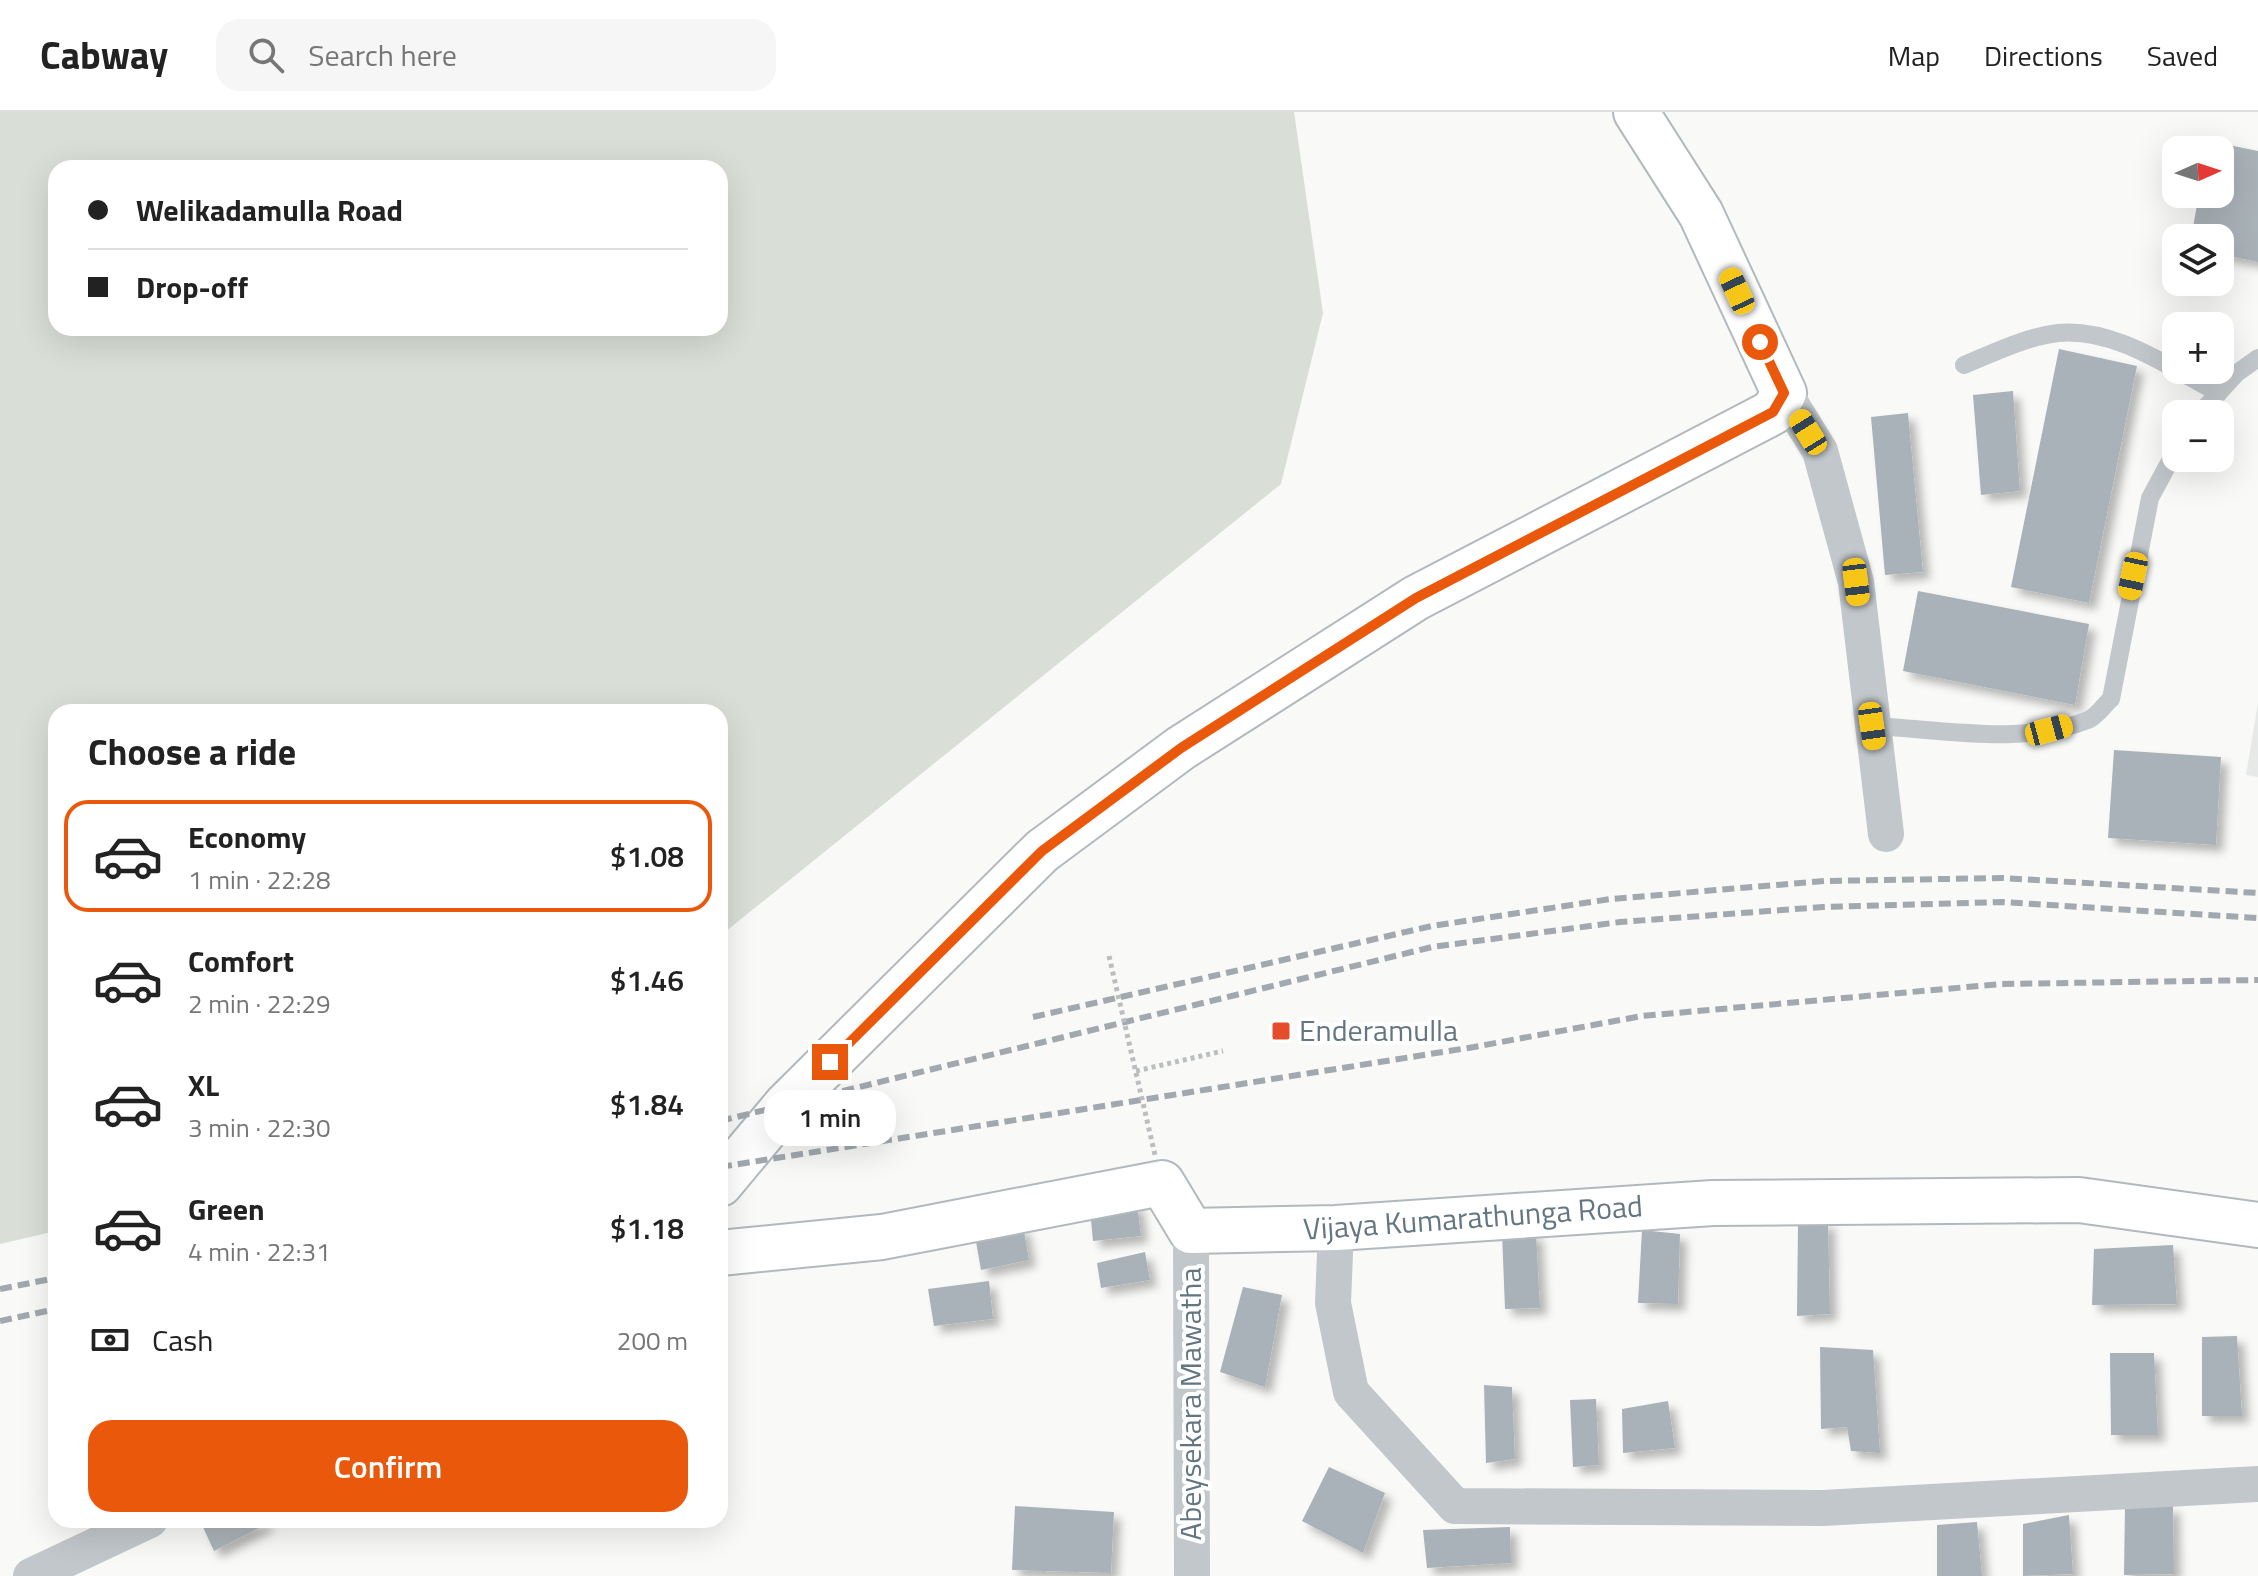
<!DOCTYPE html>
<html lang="en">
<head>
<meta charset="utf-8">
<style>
  body { margin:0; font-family:"Titillium Web",sans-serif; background:#f6f6f6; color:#222; height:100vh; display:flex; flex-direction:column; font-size:30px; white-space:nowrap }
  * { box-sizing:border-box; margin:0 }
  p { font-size:26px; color:#767676 }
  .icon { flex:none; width:44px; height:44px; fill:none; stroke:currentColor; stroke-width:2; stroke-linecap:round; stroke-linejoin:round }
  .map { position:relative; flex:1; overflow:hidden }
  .side { position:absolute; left:48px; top:592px; width:680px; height:824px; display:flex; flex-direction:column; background:#fff; border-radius:24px; box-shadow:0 8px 32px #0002 }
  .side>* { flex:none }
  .hud { position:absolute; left:48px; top:48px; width:680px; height:176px; border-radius:24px; box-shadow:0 8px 32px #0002; display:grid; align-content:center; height:176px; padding:0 40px; background:#fff }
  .needle { width:52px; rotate:87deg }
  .controls { position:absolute; left:2162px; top:24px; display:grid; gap:16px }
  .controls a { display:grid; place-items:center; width:72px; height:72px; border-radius:16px; background:#fff; box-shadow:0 8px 32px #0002; font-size:40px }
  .end { position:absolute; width:36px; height:36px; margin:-18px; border:10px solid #ea580c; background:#fff; box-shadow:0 0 0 4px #fff }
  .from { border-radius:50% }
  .bubble { position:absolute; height:56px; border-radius:24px; background:#fff; box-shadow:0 8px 32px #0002; font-size:26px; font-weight:600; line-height:56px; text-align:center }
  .car { position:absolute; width:24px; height:48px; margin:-24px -12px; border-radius:10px; box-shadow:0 0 6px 2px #0007; background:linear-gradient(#f5c518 24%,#345 0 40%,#f5c518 0 76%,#345 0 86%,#f5c518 0) }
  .hud b { display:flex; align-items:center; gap:28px; height:76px; font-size:30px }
  .hud b+b { border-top:2px solid #e0e0e0 }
  .hud i { width:20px; height:20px; background:#222 }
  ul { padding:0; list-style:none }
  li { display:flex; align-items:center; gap:24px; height:112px; margin:0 16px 12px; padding:0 24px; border:4px solid transparent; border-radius:24px }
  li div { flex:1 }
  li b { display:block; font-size:30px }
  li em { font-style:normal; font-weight:600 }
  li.selected { border-color:#ea580c }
  li>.icon { width:72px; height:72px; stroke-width:1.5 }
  h2 { padding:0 40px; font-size:36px; line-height:96px }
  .pay { display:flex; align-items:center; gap:20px; height:88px; padding:0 40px; font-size:30px }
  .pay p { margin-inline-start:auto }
  .cta { display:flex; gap:16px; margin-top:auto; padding:16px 40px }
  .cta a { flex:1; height:92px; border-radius:24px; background:#ea580c; color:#fff; font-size:32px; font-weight:600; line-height:92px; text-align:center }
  header { display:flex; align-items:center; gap:48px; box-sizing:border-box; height:112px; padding:0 40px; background:#fff; border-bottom:2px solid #e0e0e0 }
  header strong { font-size:38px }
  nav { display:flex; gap:44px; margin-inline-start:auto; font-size:28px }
  .search { width:560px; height:72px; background:#f6f6f6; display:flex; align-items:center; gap:20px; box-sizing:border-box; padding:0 28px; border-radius:24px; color:#767676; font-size:30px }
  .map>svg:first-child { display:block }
  .built { fill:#e7e8e8 }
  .green { fill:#d9ded6; fill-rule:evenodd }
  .building { fill:#a9b2b8; filter:url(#shadow) }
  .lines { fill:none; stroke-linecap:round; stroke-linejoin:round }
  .secondary-casing { stroke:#b2b9be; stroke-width:48 }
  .path { stroke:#babec1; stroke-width:5; stroke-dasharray:4 4; stroke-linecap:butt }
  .lane { stroke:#c2c7cb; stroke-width:18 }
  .street { stroke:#c2c7cb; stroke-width:36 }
  .secondary { stroke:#fff; stroke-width:44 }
  .rail { stroke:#a1a9af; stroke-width:6; stroke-dasharray:12 6; stroke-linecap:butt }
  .path-bridge { stroke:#babec1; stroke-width:5; stroke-dasharray:4 4; stroke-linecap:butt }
  .route { stroke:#ea580c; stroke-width:10 }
  .poi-dot { fill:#e54c2b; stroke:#fff; stroke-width:3 }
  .labels { text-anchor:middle; stroke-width:8; stroke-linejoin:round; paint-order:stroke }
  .poi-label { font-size:30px; fill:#647682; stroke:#fff; text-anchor:start }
  .street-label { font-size:30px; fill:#647682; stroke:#fff }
</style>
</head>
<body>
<header>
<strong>Cabway</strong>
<div class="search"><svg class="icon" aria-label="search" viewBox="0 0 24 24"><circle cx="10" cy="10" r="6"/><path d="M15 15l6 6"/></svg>Search here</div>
<nav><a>Map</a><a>Directions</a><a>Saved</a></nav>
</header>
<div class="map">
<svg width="2258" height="1464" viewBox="0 0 2258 1464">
  <defs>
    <filter id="shadow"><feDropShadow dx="7" dy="7" stdDeviation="4" flood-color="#0004"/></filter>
  </defs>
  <rect width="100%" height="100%" fill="#f9f9f7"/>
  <path class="built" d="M 2258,591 L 2258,665 L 2246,663 Z"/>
  <path class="green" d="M 0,0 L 1294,0 L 1323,201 L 1281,372 L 720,824 L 720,600 L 56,600 L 56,1119 L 0,1132 ZM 56,56 L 720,56 L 720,216 L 56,216 Z"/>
  <path class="building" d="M 2209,29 L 2258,39 L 2258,150 L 2220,142 L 2220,126 L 2191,126 L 2199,82 L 2220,82 L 2220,38 L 2207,38 Z
    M 2059,237 L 2137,254 L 2089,491 L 2011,475 Z
    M 2013,279 L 2020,379 L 1981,383 L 1973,283 Z
    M 1908,301 L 1923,460 L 1885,463 L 1871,305 Z
    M 1918,479 L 2089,512 L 2075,593 L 1903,559 Z
    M 2114,638 L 2221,645 L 2216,733 L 2108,726 Z
    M 1137,1091 L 1141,1124 L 1093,1129 L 1090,1097 Z
    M 1828,1109 L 1830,1202 L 1797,1204 L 1798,1113 Z
    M 1023,1114 L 1029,1148 L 981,1158 L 975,1124 Z
    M 1642,1118 L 1680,1122 L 1678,1192 L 1638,1191 Z
    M 1502,1120 L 1536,1121 L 1540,1196 L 1505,1197 Z
    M 2173,1133 L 2177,1192 L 2092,1193 L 2094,1137 Z
    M 1145,1140 L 1150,1168 L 1101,1176 L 1097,1151 Z
    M 989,1169 L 993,1207 L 934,1214 L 928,1177 Z
    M 1243,1175 L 1282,1183 L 1265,1275 L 1220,1260 Z
    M 2237,1224 L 2242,1304 L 2202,1304 L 2202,1225 Z
    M 1820,1235 L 1873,1238 L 1880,1341 L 1851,1339 L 1847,1315 L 1821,1317 Z
    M 2110,1241 L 2154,1241 L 2158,1323 L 2111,1323 Z
    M 1484,1273 L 1512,1275 L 1515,1347 L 1486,1351 Z
    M 1596,1287 L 1599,1353 L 1573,1355 L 1570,1288 Z
    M 1668,1289 L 1675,1336 L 1623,1341 L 1622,1297 Z
    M 1329,1355 L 1385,1381 L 1363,1441 L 1302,1409 Z
    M 1015,1394 L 1114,1400 L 1111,1461 L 1012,1458 Z
    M 2173,1394 L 2174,1462 L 2124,1463 L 2125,1395 Z
    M 2069,1403 L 2073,1462 L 2023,1464 L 2023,1412 Z
    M 212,1408 L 265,1408 L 267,1412 L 214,1439 L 202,1413 Z
    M 1977,1410 L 1982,1464 L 1937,1464 L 1937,1413 Z
    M 1510,1415 L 1511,1451 L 1427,1456 L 1423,1418 Z"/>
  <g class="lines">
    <g class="secondary-casing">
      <path id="secondary" d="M 720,1072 L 787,992 L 1042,739 L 1181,636 L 1416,486 L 1773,300 L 1784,281 L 1701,102 L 1636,0
        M 720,1141 L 882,1125 L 1162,1071 L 1191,1119 L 1336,1116 L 1713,1091 L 2079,1088 L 2258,1113"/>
    </g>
    <path class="path" d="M 1136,959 L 1223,939"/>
    <path class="lane" d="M 1964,253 C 1993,241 2025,225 2058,221 C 2114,215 2170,256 2219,281
      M 2199,302 L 2237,261 L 2258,246
      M 1872,614 C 1941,617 2023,634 2088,608 C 2097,604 2104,593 2111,587 L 2150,386 L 2176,338"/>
    <path class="street" d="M 1784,281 L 1820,339 L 1856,470 L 1886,722
      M 1336,1116 L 1333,1191 L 1351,1280 L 1455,1394 L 1823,1396 L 2258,1372
      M 1191,1119 L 1192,1464
      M 31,1464 L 150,1408"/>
    <use href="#secondary" class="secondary"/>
    <path class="rail" d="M 1033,905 L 1432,814 L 1611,787 L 1824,769 L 2002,766 L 2258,781
      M 720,1009 L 1432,835 L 1620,810 L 1823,795 L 2002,790 L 2258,806
      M 720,1055 L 1474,935 L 1642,904 L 2001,872 L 2258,868
      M 0,1177 L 56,1166
      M 0,1209 L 56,1197"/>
    <path class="path-bridge" d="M 1109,844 L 1155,1043"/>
  </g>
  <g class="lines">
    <path class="route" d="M 830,950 L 1042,739 L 1181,636 L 1416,486 L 1773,300 L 1784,281 L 1760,230"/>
  </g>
  <rect class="poi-dot" x="1271" y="909" width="20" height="20" rx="4"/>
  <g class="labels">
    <g class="poi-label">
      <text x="1299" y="929">Enderamulla</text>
    </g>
    <g class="street-label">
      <text transform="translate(1473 1106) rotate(-4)" y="10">Vijaya Kumarathunga Road</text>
      <text transform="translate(1191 1292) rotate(-90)" y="10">Abeysekara Mawatha</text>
    </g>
  </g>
</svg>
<div class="controls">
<a><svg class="needle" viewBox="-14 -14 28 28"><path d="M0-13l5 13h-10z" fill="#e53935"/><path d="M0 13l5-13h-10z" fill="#767676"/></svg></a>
<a><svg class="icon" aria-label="layers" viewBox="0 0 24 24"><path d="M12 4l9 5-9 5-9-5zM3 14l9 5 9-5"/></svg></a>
<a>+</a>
<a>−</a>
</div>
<i class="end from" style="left:1760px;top:230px"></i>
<i class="end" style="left:830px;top:950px"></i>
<div class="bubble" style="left:764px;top:978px;width:132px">1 min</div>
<i class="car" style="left:1737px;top:179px;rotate:335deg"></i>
<i class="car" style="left:1808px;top:320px;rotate:328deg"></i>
<i class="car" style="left:2133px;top:464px;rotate:192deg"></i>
<i class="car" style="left:1856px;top:470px;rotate:173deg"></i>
<i class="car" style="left:1872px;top:614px;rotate:172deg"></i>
<i class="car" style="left:2049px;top:618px;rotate:75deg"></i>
<div class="hud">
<b><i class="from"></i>Welikadamulla Road</b>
<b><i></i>Drop-off</b>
</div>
<section class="side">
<h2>Choose a ride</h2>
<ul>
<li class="selected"><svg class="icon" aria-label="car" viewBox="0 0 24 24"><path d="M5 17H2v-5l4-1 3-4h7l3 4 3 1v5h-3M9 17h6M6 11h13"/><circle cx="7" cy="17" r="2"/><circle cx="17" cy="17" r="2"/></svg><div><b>Economy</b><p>1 min · 22:28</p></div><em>$1.08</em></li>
<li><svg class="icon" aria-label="car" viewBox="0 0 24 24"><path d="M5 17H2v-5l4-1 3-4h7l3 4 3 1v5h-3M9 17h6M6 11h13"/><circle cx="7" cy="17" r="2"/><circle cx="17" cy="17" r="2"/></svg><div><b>Comfort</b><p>2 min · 22:29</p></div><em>$1.46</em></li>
<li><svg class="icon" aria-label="car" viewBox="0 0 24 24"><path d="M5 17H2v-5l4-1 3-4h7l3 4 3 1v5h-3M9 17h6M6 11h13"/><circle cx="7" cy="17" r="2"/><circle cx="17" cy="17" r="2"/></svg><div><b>XL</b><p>3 min · 22:30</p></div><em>$1.84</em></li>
<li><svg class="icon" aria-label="car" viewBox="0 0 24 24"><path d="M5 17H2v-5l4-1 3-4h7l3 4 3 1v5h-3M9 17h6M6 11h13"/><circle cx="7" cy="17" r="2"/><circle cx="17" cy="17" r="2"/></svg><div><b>Green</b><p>4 min · 22:31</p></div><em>$1.18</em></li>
</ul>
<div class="pay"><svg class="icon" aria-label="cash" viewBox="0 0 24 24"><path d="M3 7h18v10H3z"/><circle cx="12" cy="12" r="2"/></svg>Cash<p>200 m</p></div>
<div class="cta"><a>Confirm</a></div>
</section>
</div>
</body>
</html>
